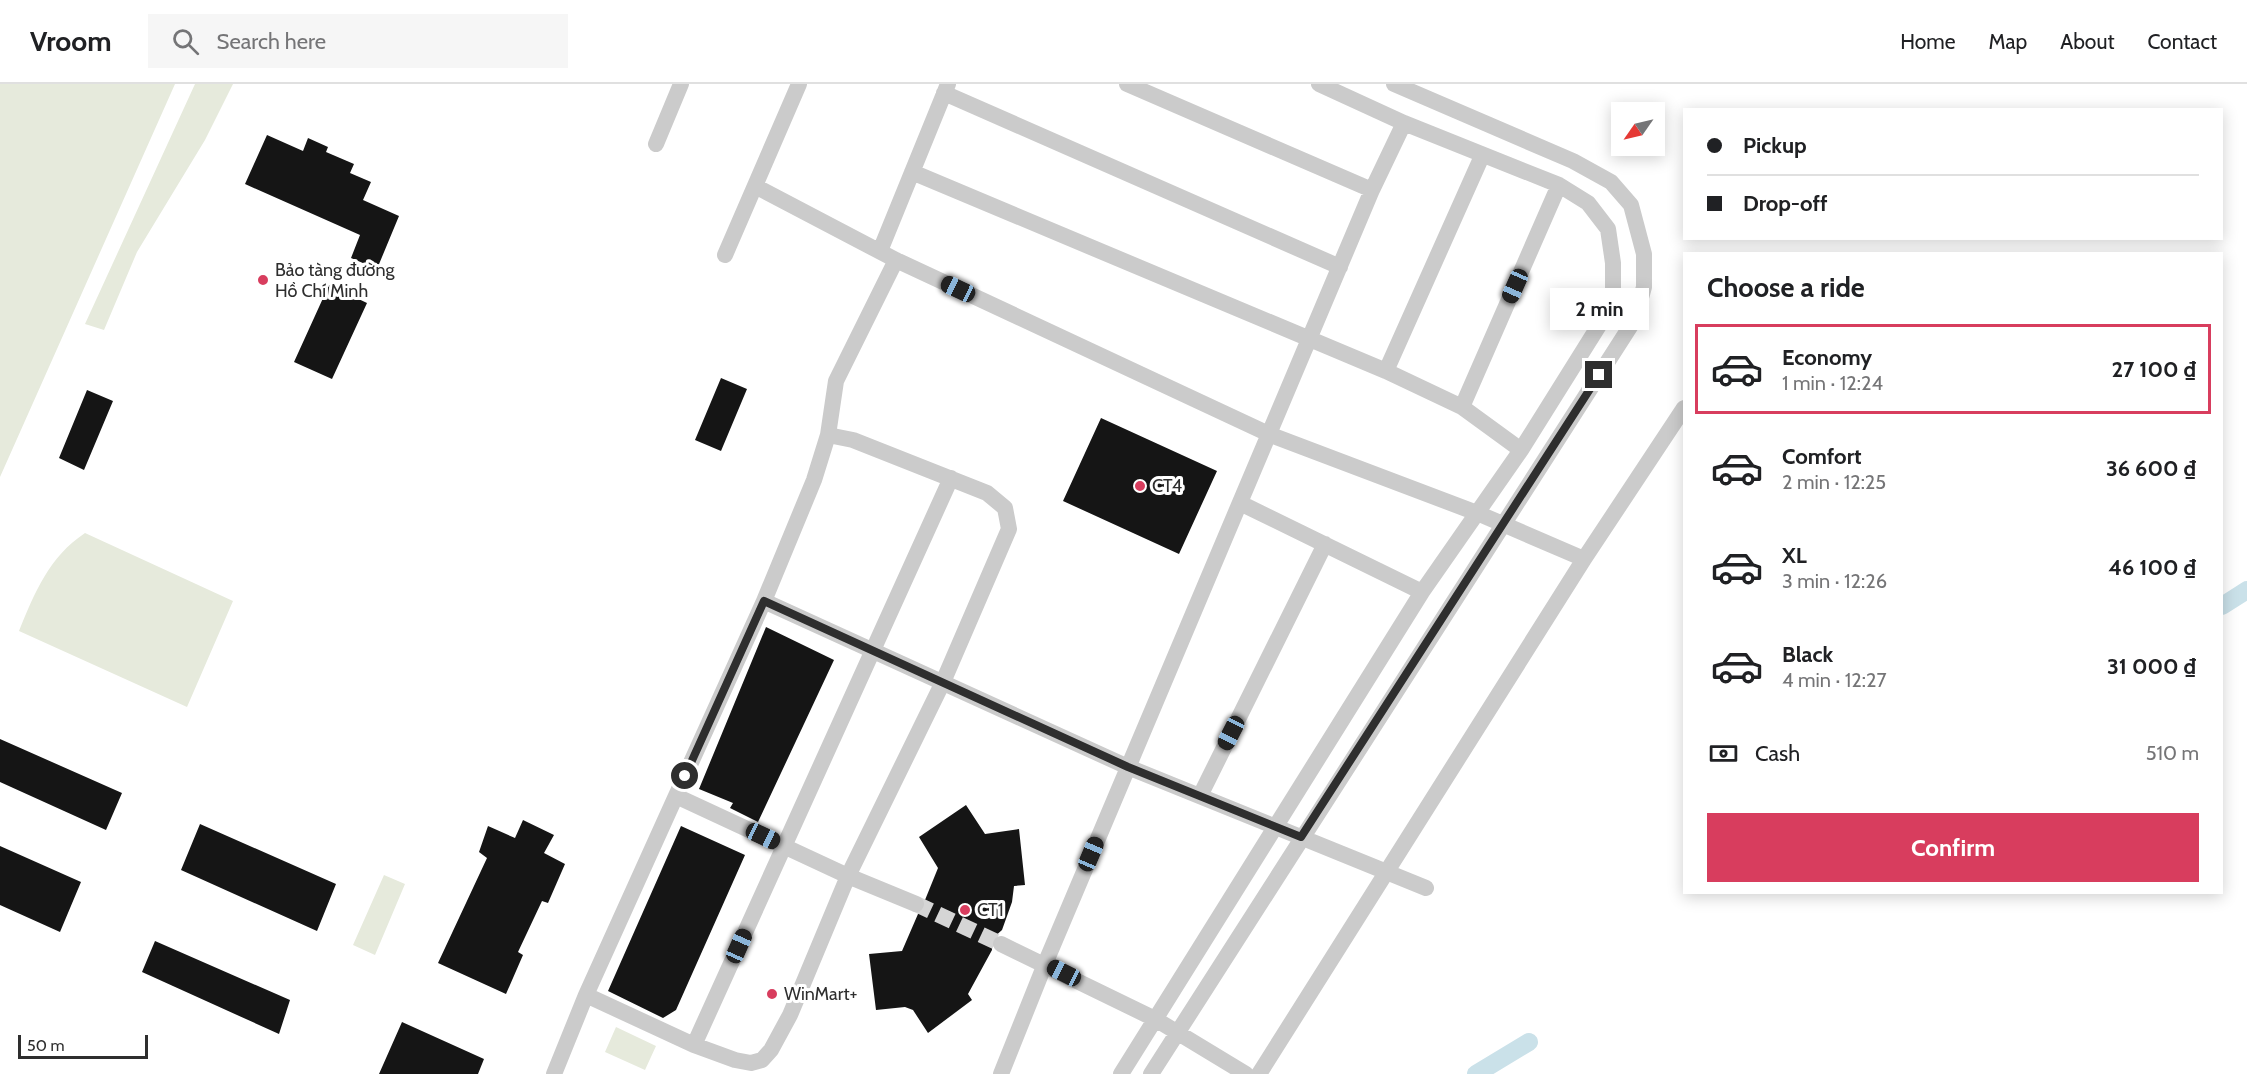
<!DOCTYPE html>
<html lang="en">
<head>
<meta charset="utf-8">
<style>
  body { margin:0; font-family:Cabin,sans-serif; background:#f6f6f6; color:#202124; height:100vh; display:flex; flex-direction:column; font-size:22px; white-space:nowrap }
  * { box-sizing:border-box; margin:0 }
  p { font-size:20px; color:#757577 }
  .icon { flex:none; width:33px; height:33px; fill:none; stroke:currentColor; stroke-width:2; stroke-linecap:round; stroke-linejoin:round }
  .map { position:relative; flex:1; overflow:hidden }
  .drawer { position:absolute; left:1683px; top:168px; width:540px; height:642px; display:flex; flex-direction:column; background:#fff; border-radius:0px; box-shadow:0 3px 15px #0003 }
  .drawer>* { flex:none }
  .banner { position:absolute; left:1683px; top:24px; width:540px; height:132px; border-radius:0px; box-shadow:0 3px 15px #0003; display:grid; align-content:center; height:132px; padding:0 24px; background:#fff }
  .needle { width:39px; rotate:236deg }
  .fabs { position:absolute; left:1611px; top:18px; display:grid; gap:12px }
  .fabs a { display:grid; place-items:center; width:54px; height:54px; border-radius:0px; background:#fff; box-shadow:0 3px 15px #0003; font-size:30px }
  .scale { position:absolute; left:18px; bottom:15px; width:130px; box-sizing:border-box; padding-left:6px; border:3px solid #2e2e2e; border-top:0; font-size:16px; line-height:21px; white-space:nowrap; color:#2e2e2e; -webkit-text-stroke:4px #fff; paint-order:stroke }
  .end { position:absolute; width:27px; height:27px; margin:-14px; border:8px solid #2e2e2e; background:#fff; box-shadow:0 0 0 3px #fff }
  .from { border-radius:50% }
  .bubble { position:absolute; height:42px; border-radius:0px; background:#fff; box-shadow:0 3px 15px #0003; font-size:20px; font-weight:800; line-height:42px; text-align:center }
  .car { position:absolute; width:18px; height:36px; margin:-18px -9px; border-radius:8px; box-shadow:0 0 4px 2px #0007; background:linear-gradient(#222 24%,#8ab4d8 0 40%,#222 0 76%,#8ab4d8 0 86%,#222 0) }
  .banner b { display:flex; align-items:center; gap:21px; height:57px; font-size:22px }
  .banner b+b { border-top:2px solid #e0e0e0 }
  .banner i { width:15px; height:15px; background:#202124 }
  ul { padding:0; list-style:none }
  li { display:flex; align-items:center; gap:18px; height:90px; margin:0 12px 9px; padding:0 12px; border:3px solid transparent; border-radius:0px }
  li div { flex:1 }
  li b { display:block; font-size:22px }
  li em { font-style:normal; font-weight:800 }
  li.selected { border-color:#d83d5e }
  li>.icon { width:54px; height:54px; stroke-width:1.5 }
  h2 { padding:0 24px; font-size:27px; line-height:72px }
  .pay { display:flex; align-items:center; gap:15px; height:66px; padding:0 24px; font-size:22px }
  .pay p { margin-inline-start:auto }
  .cta { display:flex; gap:12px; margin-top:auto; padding:12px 24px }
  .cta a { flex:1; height:69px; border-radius:0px; background:#d83d5e; color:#fff; font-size:24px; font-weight:800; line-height:69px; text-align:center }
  header { display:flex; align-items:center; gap:36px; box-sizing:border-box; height:84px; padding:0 30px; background:#fff; border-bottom:2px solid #e0e0e0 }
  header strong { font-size:28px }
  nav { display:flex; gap:33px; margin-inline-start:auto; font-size:21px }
  .search { width:420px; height:54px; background:#f6f6f6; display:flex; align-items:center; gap:15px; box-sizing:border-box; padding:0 21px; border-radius:0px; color:#757577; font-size:22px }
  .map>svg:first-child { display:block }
  .green { fill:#e6eadc }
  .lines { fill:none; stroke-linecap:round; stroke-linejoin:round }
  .canal { stroke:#cae1e9; stroke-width:18 }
  .building { fill:#151515 }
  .minor-tunnel { stroke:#d5d5d5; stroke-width:16; stroke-dasharray:16 8; stroke-linecap:butt }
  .minor { stroke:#cbcbcb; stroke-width:16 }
  .route { stroke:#2e2e2e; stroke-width:8 }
  .poi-dot { fill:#d83d5e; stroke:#fff; stroke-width:2 }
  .labels { text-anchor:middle; stroke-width:6; stroke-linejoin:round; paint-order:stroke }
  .poi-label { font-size:18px; fill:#2e2e2e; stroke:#fff; text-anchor:start }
</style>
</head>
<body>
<header>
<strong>Vroom</strong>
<div class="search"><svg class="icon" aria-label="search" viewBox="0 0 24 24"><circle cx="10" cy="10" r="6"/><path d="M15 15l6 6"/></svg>Search here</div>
<nav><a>Home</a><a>Map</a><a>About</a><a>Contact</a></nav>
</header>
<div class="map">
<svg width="2247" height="990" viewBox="0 0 2247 990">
  <rect width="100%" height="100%" fill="#fff"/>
  <path class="green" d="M 0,0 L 175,0 L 0,393 Z
    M 195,0 L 233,0 L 205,56 L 137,168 L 104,246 L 85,240 Z
    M 85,449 L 233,517 L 187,623 L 19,547 C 35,508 49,473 85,449 Z
    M 384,791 L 405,800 L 375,871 L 353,861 Z
    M 616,943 L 656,962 L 645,986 L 605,968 Z"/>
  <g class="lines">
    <path class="canal" d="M 2222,522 L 2247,506
      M 1476,990 L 1529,958"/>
  </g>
  <path class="building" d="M 267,51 L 303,67 L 308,54 L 328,63 L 326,68 L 354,80 L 350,89 L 371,98 L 363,116 L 399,132 L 377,185 L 351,174 L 360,151 L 245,100 Z
    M 329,201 L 367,219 L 332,295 L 294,278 Z
    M 721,294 L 747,305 L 721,367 L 695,356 Z
    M 87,306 L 113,317 L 84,386 L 59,374 Z
    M 1101,334 L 1217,387 L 1179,470 L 1063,417 Z
    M 766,543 L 834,576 L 758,738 L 730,724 L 733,719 L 699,705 Z
    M 0,655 L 122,709 L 106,746 L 0,698 Z
    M 966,721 L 985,750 L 1019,745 L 1025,801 L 1014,802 L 1012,818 L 1002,846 L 992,855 L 992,866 L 968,910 L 972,916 L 928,949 L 913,926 L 905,923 L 876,926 L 869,870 L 902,867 L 918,830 L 925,825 L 925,816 L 938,784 L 919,753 Z
    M 523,736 L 554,751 L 544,769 L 565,780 L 548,819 L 542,817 L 518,868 L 523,871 L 506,910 L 438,879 L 487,774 L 479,768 L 488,742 L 515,754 Z
    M 200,740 L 336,800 L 317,847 L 181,786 Z
    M 681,742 L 745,771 L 676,926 L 663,934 L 608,907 Z
    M 0,762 L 81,798 L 60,848 L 0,821 Z
    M 155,857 L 290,916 L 279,950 L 142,888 Z
    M 402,938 L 484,975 L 478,990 L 379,990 Z"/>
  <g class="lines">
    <path class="minor-tunnel" d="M 916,820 L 1001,860"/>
    <path class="minor" d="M 1127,0 L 1372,106
      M 944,9 L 1340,183
      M 656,60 L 681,0
      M 912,88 L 1386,287 L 1462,323 L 1521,366
      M 755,102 L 896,176 L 1271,351 L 1477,429 L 1584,475
      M 880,167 L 948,0
      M 725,171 L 799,0
      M 1386,287 L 1482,72
      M 1462,323 L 1559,101
      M 1240,419 L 1422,508
      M 764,517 L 1128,683 L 1426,804
      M 676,712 L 848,792 L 916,820
      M 1200,712 L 1325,460
      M 1001,860 L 1155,935 L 1246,990
      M 586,911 L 694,961 L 735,976 L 751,979 L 762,976 L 771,966 L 790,931 L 848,792 L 943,598 L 1009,445 L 1005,424 L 987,409 L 853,356 L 828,351
      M 694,961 L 951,394
      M 554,990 L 586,911 L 764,517 L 814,396 L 828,351 L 836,297 L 896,176
      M 1001,990 L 1045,880 L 1372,106 L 1404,39
      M 1121,990 L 1422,508 L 1521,366 L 1613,219 L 1613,179 L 1608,145 L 1588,119 L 1559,101 L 1404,39 L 1319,0
      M 1151,990 L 1635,235 L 1644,203 L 1644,170 L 1631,121 L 1611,98 L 1573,77 L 1394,0
      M 1259,990 L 1584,475 L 1684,324"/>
  </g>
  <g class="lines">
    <path class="route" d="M 685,692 L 764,517 L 1128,683 L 1301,753 L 1599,291"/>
  </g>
  <g class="poi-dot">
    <circle cx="263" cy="196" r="6"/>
    <circle cx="1140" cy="402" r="6"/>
    <circle cx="965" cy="826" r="6"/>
    <circle cx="772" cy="910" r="6"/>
  </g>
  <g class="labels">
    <g class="poi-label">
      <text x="275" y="192">Bảo tàng đường<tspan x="275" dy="21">Hồ Chí Minh</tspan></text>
      <text x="1152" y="408">CT4</text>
      <text x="977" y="832">CT1</text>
      <text x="784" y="916">WinMart+</text>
    </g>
  </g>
</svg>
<div class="fabs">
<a><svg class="needle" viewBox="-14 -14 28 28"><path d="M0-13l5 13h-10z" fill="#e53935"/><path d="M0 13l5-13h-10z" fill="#757577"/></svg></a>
</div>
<div class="scale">50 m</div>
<i class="end from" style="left:685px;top:692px"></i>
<i class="end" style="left:1599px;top:291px"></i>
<div class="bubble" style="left:1550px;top:204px;width:99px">2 min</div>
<i class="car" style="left:1515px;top:202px;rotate:204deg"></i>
<i class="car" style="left:958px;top:205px;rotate:295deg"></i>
<i class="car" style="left:1231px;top:649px;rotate:207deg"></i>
<i class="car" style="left:763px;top:752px;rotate:115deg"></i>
<i class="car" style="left:1091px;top:770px;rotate:23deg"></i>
<i class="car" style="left:739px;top:862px;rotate:24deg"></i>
<i class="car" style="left:1064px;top:889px;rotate:297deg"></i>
<div class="banner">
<b><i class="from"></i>Pickup</b>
<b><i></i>Drop-off</b>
</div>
<section class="drawer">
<h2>Choose a ride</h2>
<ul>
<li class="selected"><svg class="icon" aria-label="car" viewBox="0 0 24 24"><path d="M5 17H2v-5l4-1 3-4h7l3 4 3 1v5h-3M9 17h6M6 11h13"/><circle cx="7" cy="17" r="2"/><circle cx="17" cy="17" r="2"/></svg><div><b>Economy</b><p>1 min · 12:24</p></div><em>27 100 ₫</em></li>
<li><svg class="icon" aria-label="car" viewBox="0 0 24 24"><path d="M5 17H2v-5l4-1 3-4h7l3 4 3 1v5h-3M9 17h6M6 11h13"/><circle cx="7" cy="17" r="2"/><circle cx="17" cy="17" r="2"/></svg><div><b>Comfort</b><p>2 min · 12:25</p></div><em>36 600 ₫</em></li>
<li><svg class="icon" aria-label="car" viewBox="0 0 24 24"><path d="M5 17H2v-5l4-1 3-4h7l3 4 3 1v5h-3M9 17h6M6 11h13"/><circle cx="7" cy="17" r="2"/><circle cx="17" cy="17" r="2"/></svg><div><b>XL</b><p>3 min · 12:26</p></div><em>46 100 ₫</em></li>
<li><svg class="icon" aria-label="car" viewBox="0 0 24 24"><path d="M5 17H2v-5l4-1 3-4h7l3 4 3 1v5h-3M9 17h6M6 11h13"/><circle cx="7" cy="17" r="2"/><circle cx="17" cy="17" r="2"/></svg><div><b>Black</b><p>4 min · 12:27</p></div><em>31 000 ₫</em></li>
</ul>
<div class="pay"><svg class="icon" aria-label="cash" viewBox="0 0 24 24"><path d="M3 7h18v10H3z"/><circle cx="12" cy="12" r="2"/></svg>Cash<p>510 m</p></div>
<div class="cta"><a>Confirm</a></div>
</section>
</div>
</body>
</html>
